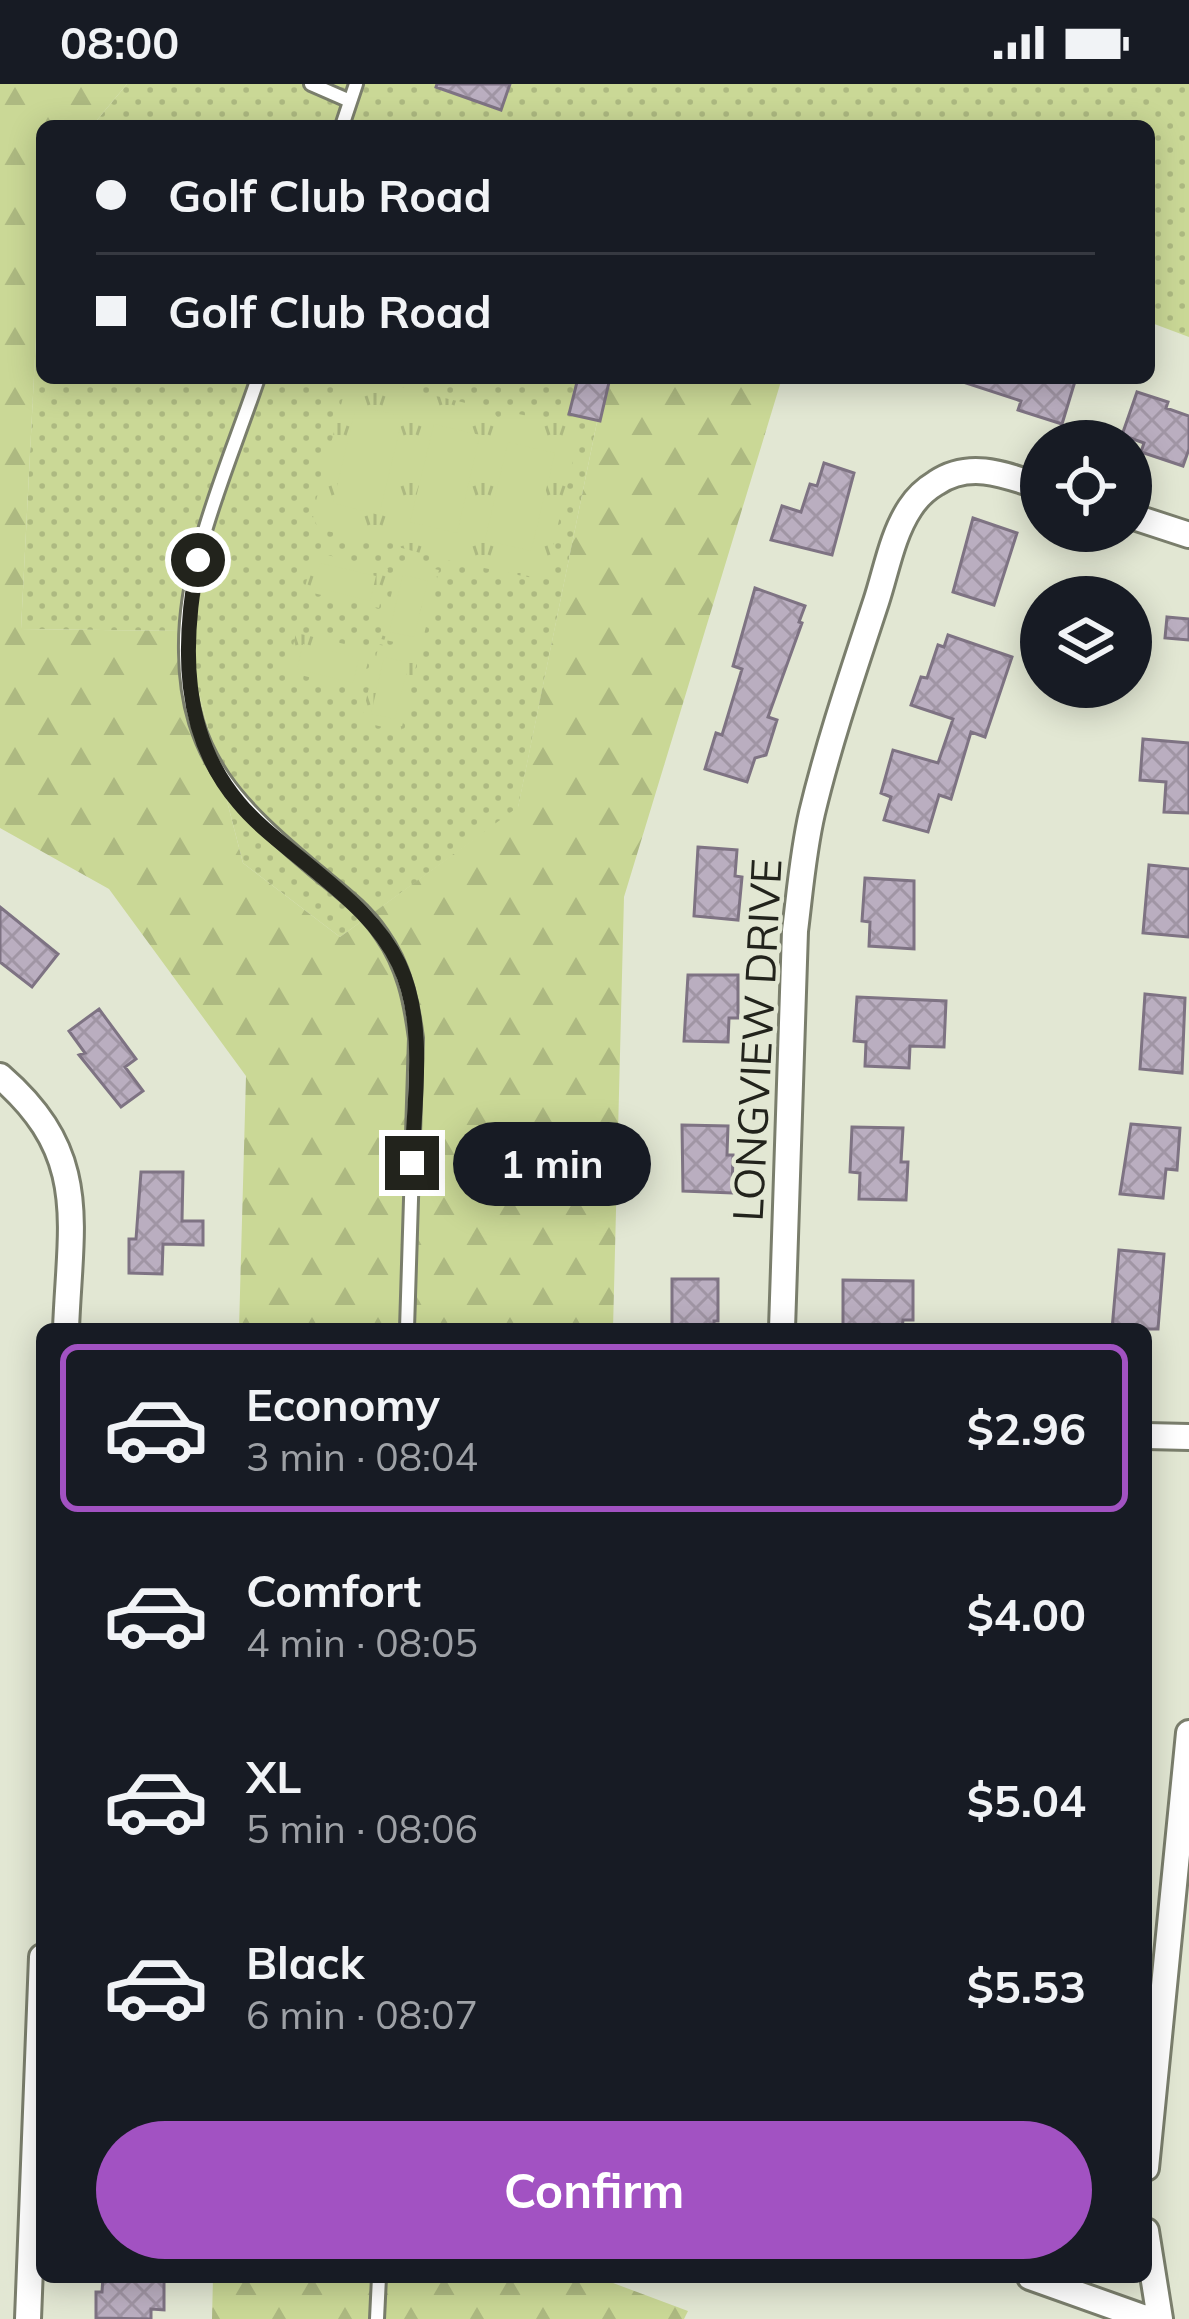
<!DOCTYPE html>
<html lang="en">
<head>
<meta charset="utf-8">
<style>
  body { margin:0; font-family:Mulish,sans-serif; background:#242831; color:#f1f3f6; height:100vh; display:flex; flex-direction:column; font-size:45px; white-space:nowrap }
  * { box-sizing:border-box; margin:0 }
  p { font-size:39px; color:#9ea1a6 }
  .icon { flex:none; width:66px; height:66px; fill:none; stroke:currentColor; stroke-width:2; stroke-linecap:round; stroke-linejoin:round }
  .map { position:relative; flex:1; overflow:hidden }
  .drawer { position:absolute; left:36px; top:1239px; width:1116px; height:960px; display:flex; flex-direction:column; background:#171b24; border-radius:18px; box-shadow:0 6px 30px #0003 }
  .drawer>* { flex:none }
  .guide { position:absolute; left:36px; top:36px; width:1119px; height:264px; border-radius:18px; box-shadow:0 6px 30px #0003; display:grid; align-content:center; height:264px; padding:0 60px; background:#171b24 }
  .tools { position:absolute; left:1020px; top:336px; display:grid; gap:24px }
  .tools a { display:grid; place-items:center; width:132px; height:132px; border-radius:50%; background:#171b24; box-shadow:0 6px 30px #0003; font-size:60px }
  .end { position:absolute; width:54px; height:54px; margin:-27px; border:15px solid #22231c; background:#fff; box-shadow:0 0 0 6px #fff }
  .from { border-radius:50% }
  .bubble { position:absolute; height:84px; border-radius:42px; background:#171b24; box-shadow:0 6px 30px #0003; font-size:39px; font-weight:700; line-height:84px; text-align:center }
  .guide b { display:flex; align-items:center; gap:42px; height:114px; font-size:45px }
  .guide b+b { border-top:3px solid #363941 }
  .guide i { width:30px; height:30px; background:#f1f3f6 }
  ul { padding:21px 0 0; list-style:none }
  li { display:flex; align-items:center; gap:36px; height:168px; margin:0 24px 18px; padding:0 36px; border:6px solid transparent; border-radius:18px }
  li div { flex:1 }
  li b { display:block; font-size:45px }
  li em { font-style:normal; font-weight:700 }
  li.on { border-color:#a252c2 }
  li>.icon { width:108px; height:108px; stroke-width:1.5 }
  .button { display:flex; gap:24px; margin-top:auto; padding:24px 60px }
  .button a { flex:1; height:138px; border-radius:72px; background:#a252c2; color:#fff; font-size:48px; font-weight:700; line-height:138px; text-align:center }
  .status { display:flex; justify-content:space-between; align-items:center; height:84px; padding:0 60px; background:#171b24; direction:ltr }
  .status svg { height:33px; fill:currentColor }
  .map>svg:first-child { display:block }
  .grass { fill:url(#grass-dots) }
  .forest { fill:url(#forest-firs) }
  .park { fill:url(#park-tufts) }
  .pitch { fill:#cad896 }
  .building { fill:url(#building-cross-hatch); stroke:#7e7383; stroke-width:3 }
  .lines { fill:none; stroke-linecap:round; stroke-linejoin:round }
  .lane-casing { stroke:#7a7e6c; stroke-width:18 }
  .street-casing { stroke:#7a7e6c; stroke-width:30 }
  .lane { stroke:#fff; stroke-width:12 }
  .street { stroke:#fff; stroke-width:24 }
  .route { stroke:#22231c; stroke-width:15 }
  .labels { text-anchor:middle; stroke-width:9; stroke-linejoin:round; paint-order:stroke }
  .street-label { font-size:42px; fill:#22231c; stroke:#e2e7d3 }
</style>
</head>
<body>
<div class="status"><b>08:00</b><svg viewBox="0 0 49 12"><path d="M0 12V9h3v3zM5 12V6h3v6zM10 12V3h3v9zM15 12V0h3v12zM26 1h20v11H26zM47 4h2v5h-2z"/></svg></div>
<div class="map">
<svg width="1189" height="2235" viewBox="0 0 1189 2235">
  <defs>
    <pattern id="grass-dots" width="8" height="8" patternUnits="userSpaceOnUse" patternTransform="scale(3)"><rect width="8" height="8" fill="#cad896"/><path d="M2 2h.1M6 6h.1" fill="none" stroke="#adb981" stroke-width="1.8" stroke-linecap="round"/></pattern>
    <pattern id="forest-firs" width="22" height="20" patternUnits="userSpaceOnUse" patternTransform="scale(3)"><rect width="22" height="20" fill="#cad896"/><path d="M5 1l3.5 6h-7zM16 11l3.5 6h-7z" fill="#adb981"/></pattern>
    <pattern id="park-tufts" width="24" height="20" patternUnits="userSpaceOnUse" patternTransform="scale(3)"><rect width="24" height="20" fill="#cad896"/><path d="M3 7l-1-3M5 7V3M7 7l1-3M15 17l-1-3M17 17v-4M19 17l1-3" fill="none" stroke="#adb981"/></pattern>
    <pattern id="building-cross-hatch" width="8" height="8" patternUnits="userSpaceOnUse" patternTransform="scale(3)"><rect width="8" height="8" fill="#baaec0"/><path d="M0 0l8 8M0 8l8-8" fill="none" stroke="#a095a4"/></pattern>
  </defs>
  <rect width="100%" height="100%" fill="#e2e7d3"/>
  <path class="grass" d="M 127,0 L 1189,0 L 1189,253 L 1149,238 L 1149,42 L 92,42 Z
    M 42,136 L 42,294 L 606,294 L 518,724 L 340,853 L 243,779 L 183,547 L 21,545 Z"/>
  <path class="forest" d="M 0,0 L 127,0 L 92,42 L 42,42 L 42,136 L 21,545 L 183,547 L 243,779 L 340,853 L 518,723 L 606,294 L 782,294 L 624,813 L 613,1245 L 239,1245 L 246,992 L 109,805 L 0,744 Z
    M 213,2193 L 597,2193 L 688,2227 L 684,2235 L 212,2235 Z"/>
  <path class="park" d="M 354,294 L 371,294 L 416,307 L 422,316 L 432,311 L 491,325 L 498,334 L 508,328 L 569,340 L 578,356 L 547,487 L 533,494 L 474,482 L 467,470 L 458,479 L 398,463 L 392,451 L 381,460 L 319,445 L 312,432 L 347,298 Z
    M 314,468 L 388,485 L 379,524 L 304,507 Z
    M 399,477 L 439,486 L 421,564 L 381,555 Z
    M 296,549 L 371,566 L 361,605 L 287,588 Z
    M 379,560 L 419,569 L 401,647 L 361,638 Z"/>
  <path class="pitch" d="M 356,322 L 403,332 L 379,431 L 333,419 Z
    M 434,340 L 480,351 L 457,449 L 410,438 Z
    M 508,358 L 555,369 L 531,467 L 485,456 Z
    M 320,479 L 376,492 L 370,517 L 314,503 Z
    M 403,491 L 428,497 L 414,553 L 389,548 Z
    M 303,560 L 359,574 L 353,599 L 297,585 Z
    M 384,573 L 409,579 L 395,635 L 371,630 Z"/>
  <path class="building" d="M 437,0 L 510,0 L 501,26 L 436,3 Z
    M 578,294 L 610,294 L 600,337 L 569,330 Z
    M 967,294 L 1076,294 L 1062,340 L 1018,326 L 1021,317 L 966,299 Z
    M 1137,308 L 1168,318 L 1166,324 L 1189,332 L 1189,365 L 1183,382 L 1141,368 L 1144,359 L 1122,351 Z
    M 824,379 L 854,389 L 832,471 L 771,456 L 782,422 L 801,428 L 810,400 L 817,402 Z
    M 973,434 L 1017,449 L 994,521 L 953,508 Z
    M 755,504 L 805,522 L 799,538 L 802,539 L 768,633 L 777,636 L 766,671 L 755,674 L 747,698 L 705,685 L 716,649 L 722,651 L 742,585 L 733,582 Z
    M 1167,533 L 1189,535 L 1189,556 L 1165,554 Z
    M 948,551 L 1012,573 L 985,653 L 971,648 L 951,715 L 939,711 L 928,748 L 884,736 L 891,713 L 881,709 L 893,666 L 938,679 L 953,635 L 911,621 L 921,593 L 927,594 L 938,561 L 944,563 Z
    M 1143,655 L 1189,659 L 1189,729 L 1164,728 L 1166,698 L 1140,696 Z
    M 698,763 L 737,766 L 735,792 L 742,793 L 738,836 L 694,832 Z
    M 1149,781 L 1189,785 L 1189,853 L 1143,849 Z
    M 865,794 L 914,797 L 914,865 L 869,862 L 870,838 L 862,837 Z
    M 0,823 L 58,870 L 32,903 L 0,878 Z
    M 688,891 L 738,891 L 738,934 L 729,934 L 728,958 L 684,957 Z
    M 1145,910 L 1185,914 L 1182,989 L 1140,985 Z
    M 857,913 L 946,917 L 944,963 L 910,962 L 909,984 L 865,982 L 866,958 L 854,957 Z
    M 99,925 L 136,975 L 125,983 L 143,1007 L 121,1023 L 79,971 L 85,969 L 69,947 Z
    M 1131,1040 L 1180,1044 L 1177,1086 L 1166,1085 L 1163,1114 L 1120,1110 Z
    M 682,1041 L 728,1042 L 727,1071 L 733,1071 L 732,1109 L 683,1107 Z
    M 852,1043 L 903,1044 L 901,1078 L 908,1078 L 906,1116 L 859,1115 L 860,1089 L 850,1088 Z
    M 141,1088 L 183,1088 L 182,1137 L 203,1137 L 203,1161 L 163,1160 L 162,1190 L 129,1189 L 129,1155 L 136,1155 Z
    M 1119,1166 L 1164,1170 L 1158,1245 L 1112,1245 Z
    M 672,1195 L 718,1195 L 718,1237 L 714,1237 L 714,1245 L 672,1245 Z
    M 843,1196 L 913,1197 L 913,1236 L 903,1236 L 902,1245 L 843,1245 Z
    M 103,2193 L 164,2193 L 164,2226 L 151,2225 L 151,2235 L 96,2234 L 96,2208 L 102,2208 Z"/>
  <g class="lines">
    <g class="lane-casing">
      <path id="lane" d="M 311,0 L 350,17
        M 342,42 L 356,0
        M 258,294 C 229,381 184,475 186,568 C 187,675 241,724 316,787 C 340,807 365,825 382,851 C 404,882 411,917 416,954 L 407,1245
        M 377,2235 L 379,2193"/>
    </g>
    <g class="street-casing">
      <path id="street" d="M 1131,432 L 1189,451
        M 0,992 C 91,1071 70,1138 66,1245
        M 782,1245 L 795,847 C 800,807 803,768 812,729 C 829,658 853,588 876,518 C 886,488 892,451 910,424 C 917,413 926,405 936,399 C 970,376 1006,391 1041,403
        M 1146,1352 L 1189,1353
        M 1146,2084 L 1189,1649
        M 1146,2147 L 1160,2235
        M 1030,2193 L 1148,2235
        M 28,2235 L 42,1873"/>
    </g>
    <use href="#lane" class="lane"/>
    <use href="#street" class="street"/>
  </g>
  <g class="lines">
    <path class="route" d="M 198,476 C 182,559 180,650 239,719 C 258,742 284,761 307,780 C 343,810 378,837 399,880 C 427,940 414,1015 412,1079"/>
  </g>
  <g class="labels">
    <g class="street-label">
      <text transform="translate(757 956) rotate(-87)" y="15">LONGVIEW DRIVE</text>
    </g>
  </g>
</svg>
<div class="tools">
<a><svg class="icon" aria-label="locate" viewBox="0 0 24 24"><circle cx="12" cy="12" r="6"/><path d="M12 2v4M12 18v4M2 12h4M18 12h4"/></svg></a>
<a><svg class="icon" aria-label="layers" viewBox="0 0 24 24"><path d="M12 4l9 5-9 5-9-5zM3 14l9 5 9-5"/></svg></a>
</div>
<i class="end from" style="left:198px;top:476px"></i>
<i class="end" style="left:412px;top:1079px"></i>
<div class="bubble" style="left:453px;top:1038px;width:198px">1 min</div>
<div class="guide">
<b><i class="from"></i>Golf Club Road</b>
<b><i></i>Golf Club Road</b>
</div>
<section class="drawer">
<ul>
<li class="on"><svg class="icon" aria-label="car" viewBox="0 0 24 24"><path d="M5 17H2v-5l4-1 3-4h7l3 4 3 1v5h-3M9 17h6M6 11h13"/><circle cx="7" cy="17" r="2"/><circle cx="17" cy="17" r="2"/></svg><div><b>Economy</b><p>3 min · 08:04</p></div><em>$2.96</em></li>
<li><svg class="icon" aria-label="car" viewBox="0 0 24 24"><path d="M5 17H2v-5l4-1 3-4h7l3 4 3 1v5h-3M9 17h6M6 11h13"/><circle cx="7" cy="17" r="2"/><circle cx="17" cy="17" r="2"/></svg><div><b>Comfort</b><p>4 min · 08:05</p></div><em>$4.00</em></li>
<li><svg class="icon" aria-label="car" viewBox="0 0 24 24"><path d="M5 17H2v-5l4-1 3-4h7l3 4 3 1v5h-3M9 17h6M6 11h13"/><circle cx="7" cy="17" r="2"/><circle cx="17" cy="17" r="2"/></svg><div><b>XL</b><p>5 min · 08:06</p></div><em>$5.04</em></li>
<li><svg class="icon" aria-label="car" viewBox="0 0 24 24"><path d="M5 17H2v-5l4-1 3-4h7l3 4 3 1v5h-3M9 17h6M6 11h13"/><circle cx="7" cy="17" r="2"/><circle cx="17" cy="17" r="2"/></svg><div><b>Black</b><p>6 min · 08:07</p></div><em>$5.53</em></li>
</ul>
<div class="button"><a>Confirm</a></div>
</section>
</div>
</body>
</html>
